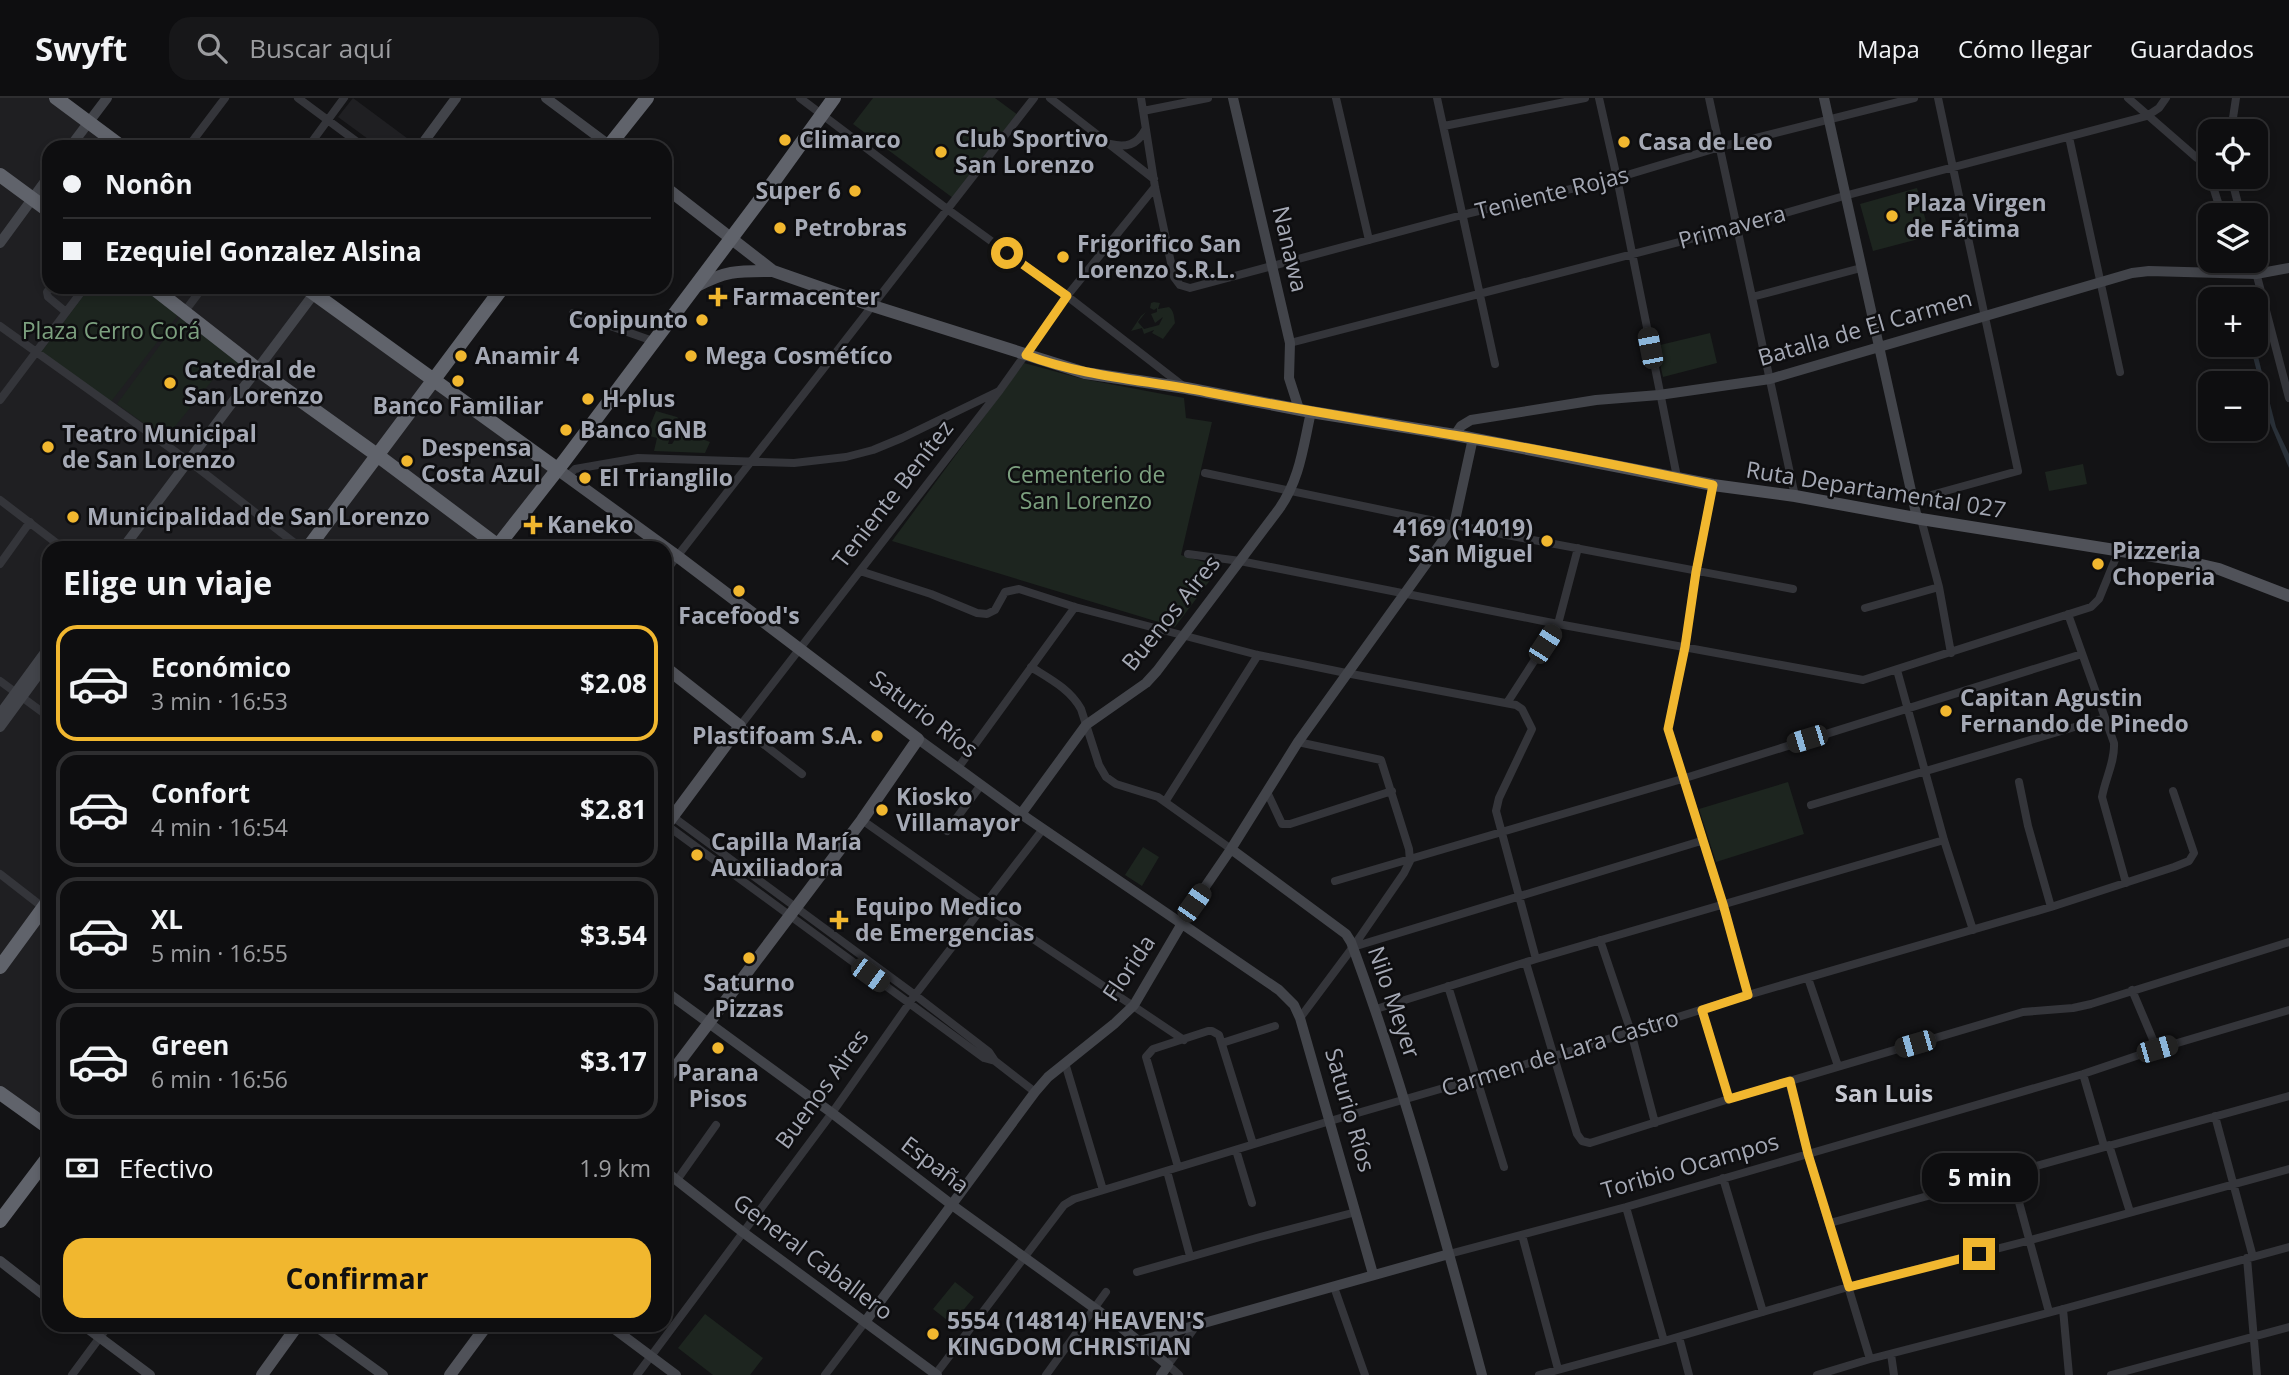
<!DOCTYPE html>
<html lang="es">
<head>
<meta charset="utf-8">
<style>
  body { margin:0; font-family:"Open Sans",sans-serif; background:#171719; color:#f1f3f6; height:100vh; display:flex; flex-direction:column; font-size:26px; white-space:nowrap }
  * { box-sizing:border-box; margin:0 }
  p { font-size:23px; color:#9b9c9f }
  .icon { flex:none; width:38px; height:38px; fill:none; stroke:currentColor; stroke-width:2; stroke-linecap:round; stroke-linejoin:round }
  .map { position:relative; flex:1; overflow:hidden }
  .panel { position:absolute; left:42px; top:443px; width:630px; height:791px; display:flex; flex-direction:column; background:#0e0e10; border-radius:21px; box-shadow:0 4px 10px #0003,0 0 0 2px #2e2e30 }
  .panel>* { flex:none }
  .guide { position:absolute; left:42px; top:42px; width:630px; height:154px; border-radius:21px; box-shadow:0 4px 10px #0003,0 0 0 2px #2e2e30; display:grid; align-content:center; height:154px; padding:0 21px; background:#0e0e10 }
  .fabs { position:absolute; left:2198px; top:21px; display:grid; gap:14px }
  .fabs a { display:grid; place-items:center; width:70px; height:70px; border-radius:14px; background:#0e0e10; box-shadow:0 4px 10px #0003,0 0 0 2px #2e2e30; font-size:35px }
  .end { position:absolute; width:32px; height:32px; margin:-16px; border:9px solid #f1b72f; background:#111; box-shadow:0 0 0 4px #111 }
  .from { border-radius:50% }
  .bubble { position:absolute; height:49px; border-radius:21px; background:#0e0e10; box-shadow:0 4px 10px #0003,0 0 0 2px #2e2e30; font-size:23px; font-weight:700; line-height:49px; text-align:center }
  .car { position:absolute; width:21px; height:42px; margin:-21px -10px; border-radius:9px; box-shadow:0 0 5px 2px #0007; background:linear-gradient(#222 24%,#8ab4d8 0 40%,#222 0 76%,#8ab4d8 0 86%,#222 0) }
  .guide b { display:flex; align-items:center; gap:24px; height:66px; font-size:26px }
  .guide b+b { border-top:2px solid #2e2e30 }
  .guide i { width:18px; height:18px; background:#f1f3f6 }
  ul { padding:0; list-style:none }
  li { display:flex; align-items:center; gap:21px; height:116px; margin:0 14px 10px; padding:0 7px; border:4px solid #2e2e30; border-radius:21px }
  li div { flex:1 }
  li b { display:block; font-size:26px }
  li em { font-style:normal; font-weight:700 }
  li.current { border-color:#f1b72f }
  li>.icon { width:63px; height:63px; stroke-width:1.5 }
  h2 { padding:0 21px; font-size:32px; line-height:84px }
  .pay { display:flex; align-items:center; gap:18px; height:77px; padding:0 21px; font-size:26px }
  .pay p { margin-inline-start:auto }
  .action { display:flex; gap:14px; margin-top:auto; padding:14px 21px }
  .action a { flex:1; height:80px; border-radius:21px; background:#f1b72f; color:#111; font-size:28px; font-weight:700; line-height:80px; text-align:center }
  header { display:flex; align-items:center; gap:42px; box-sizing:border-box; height:98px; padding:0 35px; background:#0e0e10; border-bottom:2px solid #2e2e30 }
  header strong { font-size:33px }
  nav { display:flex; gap:38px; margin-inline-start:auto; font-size:24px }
  .search { width:490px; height:63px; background:#171719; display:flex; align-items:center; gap:18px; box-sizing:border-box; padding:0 24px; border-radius:21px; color:#9b9c9f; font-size:26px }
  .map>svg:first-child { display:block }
  .built { fill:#1f1f22 }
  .green { fill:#1d251f }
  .water { fill:#2a3139 }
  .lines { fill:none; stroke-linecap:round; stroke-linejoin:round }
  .street { stroke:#34353a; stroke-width:8 }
  .secondary { stroke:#42444a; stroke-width:10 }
  .primary { stroke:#505259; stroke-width:12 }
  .highway { stroke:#60636b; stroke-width:14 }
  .route { stroke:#f1b72f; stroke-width:9 }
  .poi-dot { fill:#f1b72f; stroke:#0e0e10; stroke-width:2.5 }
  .labels { text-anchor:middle; stroke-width:5; stroke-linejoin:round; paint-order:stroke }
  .poi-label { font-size:23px; font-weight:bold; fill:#a5a9b5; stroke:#0e0e10; text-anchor:start }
  .street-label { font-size:23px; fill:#a5a9b5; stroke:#0e0e10 }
  .park-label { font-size:23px; fill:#7ca07f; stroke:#0e0e10 }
  .neighbourhood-label { font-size:24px; font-weight:bold; fill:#c6c8d1; stroke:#0e0e10 }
</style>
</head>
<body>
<header>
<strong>Swyft</strong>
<div class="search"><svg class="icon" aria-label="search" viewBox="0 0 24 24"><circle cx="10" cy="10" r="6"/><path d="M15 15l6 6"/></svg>Buscar aquí</div>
<nav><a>Mapa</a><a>Cómo llegar</a><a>Guardados</a></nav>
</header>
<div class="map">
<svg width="2289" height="1277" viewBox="0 0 2289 1277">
  <rect width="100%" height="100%" fill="#131315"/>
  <path class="built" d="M 0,0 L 56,0 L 123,49 L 49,49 L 49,189 L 315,189 L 561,369 L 503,450 L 49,450 L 49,1033 L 0,997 Z
    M 353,0 L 419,49 L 379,49 L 338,19 Z"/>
  <path class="green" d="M 873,0 L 995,0 L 1018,17 L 953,100 L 853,26 Z
    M 1917,90 L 1930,138 L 1873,153 L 1860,106 Z
    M 90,189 L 143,189 L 179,216 L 110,305 L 41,254 Z
    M 1154,204 L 1160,205 L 1158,211 L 1169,209 C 1174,213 1174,219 1175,225 L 1163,241 L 1152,235 L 1154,232 L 1144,236 L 1142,230 L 1131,233 L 1141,218 L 1146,214 L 1138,224 L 1144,231 L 1159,227 L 1163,219 L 1155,225 L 1151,216 L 1157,214 L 1157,210 L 1154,212 L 1150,210 L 1151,205 Z
    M 182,217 L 251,269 L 245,275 L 215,279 L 173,331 L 182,338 L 174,347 L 117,306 Z
    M 1710,235 L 1717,265 L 1663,279 L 1656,248 Z
    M 1024,265 L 1083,281 L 1184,300 L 1186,320 L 1212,324 L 1181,457 L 1220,469 L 1175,529 L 892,443 Z
    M 656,313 L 677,319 L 682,325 L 672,333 L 668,346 L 672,346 L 677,338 C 688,334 699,340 710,344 L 705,355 L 654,353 L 657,340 L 646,337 Z
    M 2083,366 L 2087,386 L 2049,393 L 2045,374 Z
    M 1788,684 L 1804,736 L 1716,764 L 1699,711 Z
    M 1143,749 L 1159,759 L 1142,788 L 1125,777 Z
    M 955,1184 L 974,1199 L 952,1226 L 933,1211 Z
    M 705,1216 L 763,1260 L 750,1277 L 713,1277 L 678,1250 Z"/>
  <path class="water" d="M 2250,247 L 2255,247 L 2276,329 L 2289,356 L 2289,370 L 2270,325 Z"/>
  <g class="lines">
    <path class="street" d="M 298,0 L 364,49
      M 800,0 L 947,111 L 1067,198 L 1183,288
      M 1050,0 L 1154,81
      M 1141,0 L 1155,89 L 1174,179 L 1180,187 L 1190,190 L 1462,117 L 1617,80 L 1720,49 L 1914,0
      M 1336,0 L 1369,142
      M 1437,0 L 1495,266
      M 1599,0 L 1617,80 L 1677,379
      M 1709,0 L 1795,398
      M 2128,0 L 2197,60 L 2205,64 L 2210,79
      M 1143,13 L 1208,0
      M 1444,28 L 1585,0
      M 2231,33 L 2236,0
      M 2069,39 L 2120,274
      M 1110,46 C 1126,50 1137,47 1145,32
      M 188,49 L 225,0
      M 308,49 L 344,0
      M 2210,79 L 2222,117
      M 2231,79 L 2241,117
      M 2233,163 L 2236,175
      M 2253,163 L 2289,300
      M 51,189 L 47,194 L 48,199 L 66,214
      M 1752,199 L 1861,170
      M 185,213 L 203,189
      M 573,215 L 653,243
      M 0,228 L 194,367 L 301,450
      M 1290,245 L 1737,129 L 1844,98 L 2147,18 L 2159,10 L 2166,0
      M 0,302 L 85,189
      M 1205,375 L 1454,427 L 1793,491
      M 567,379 L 575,371 L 638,360 L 794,365 L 846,359 L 873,352 L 902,340 L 997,294
      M 1713,387 L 1696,474 L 1685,549 L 1668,631 L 1723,806 L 1748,897
      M 0,402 L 63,450
      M 1913,402 L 2018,373 L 1938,0
      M 1921,421 L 1939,489 L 1951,555
      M 1188,456 L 1240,463 L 1558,526 L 1863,582 L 2091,509 L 2099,501 L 2119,452
      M 0,466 L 30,424
      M 860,473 L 931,496 L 977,515 L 987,516 L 995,512 L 1005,494 L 1019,491 L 1075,509 L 1258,557 L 1346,575 L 1516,607 L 1522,611 L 1532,631 L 1499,700 L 1496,713 L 1536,861
      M 665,474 L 1034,0
      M 1865,510 L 1939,489
      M 2068,516 L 2114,645 C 2115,664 2105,681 2102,699 L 2126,785
      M 1031,569 C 1050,581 1070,591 1081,611 L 1099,667 L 1106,679 L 1116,686 L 1158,699 L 1231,751
      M 1897,572 L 1944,742 L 1973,832
      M 0,583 L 49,619
      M 1507,605 L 1558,526 L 1578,450
      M 1298,644 L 1381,662 L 1409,751 L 1410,763 L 1404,775 L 1353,849 L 1300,920
      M 958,670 L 1075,509
      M 802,676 L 740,628 L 1000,292 L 1067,198 L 1155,89
      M 2019,684 L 2028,728 L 2051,809
      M 1267,694 L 1282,726 L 1290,726 L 1392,693
      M 1165,704 L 1258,557
      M 1811,707 L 2105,620
      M 665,713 L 915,897 L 989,954 L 995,963
      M 862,722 L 984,808 L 1184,942
      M 665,726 L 984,960 L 995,963 L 1035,994
      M 947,733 L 981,687
      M 0,776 L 49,814
      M 1335,783 L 1682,681 L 2082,556
      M 1600,842 L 1631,934 L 1655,1025
      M 1353,849 L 1701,743
      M 1526,865 L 1577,1036 L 1582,1043 L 1590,1045 L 1729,1001 L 2023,914 L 2073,910 L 2091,906 L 2289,844
      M 1808,880 L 1838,968
      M 1448,888 L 1504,1069
      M 2132,892 L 2157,951
      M 1376,911 L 1536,861 L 1944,742
      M 1702,912 L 1729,1001
      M 1222,945 L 1275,928
      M 1065,965 L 1103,1092
      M 2083,976 L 2104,1048
      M 1789,983 L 1808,1056 L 1870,1261
      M 2215,1018 L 2253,1159
      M 2109,1047 L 2130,1114
      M 1236,1052 L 1252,1105
      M 1178,1069 L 1146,959 L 1153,951 L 1208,933 L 1212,933 L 1219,937 L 1253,1046
      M 1167,1073 L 1190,1158
      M 2011,1075 L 2049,1214
      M 1723,1080 L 1763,1214
      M 677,1082 L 716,1027
      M 1626,1109 L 1664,1243
      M 1830,1125 L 2289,998
      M 1522,1137 L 1558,1271
      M 1449,1156 L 1626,1109 L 1808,1056 L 2083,976 L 2157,951 L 2289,912
      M 2247,1160 L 2257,1277
      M 1137,1174 L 1260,1139 L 1356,1114
      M 1334,1189 L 1365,1277
      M 2063,1211 L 2069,1277
      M 1679,1239 L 1689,1277
      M 1891,1256 L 1894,1277
      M 72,1277 L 109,1227
      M 637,1277 L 832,1015 L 915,897 L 1043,731
      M 825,1277 L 865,1224
      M 935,1277 L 1064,1107 L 1074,1101 L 1330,1023 L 1554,958 L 1748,897 L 2051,809 L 2174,769 L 2189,763 L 2194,755 L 2173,693
      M 1046,1277 L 1106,1194
      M 1179,1277 L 1168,1267 L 1196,1228
      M 1539,1277 L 1664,1243 L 1848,1189 L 2031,1142 L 2289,1071
      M 1817,1277 L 1870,1261 L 2063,1211 L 2289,1149
      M 2111,1277 L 2289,1229"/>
    <path class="secondary" d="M 546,0 L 609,47
      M 1233,0 L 1290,245 L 1289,280 L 1299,311
      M 1824,0 L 1917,420
      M 70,49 L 107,0
      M 420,49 L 456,0
      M 0,145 L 49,78
      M 1455,337 L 1461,328 L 1471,322 L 1596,302 L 1659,297 L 1770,281 L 2132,175 L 2149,173 L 2256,176 L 2289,170
      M 123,450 L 319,189
      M 0,616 L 49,549
      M 0,629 L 49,562
      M 918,641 L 1021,716 L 1279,892 L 1294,907 L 1300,920 L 1373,1176
      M 1021,716 L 1086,627 L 1146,585 L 1157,573 L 1279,411 C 1300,381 1303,349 1311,314
      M 1231,751 L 1346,836 L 1351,844 C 1403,985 1443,1132 1482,1277
      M 665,893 L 832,1015 L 952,1107 L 1122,1230 L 1168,1267 L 1161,1277
      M 665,1073 L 744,1135 L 937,1277
      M 0,1163 L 49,1201
      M 865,1224 L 1035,994 L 1048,979 L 1114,926 L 1134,907 L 1194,805 L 1231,751 L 1298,644 L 1454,427 L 1473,340
      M 83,1227 L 150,1277
      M 314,1227 L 383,1277
      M 609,1227 L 676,1277
      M 1140,1243 L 1449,1156"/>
    <path class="primary" d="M 665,89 L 773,173 L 873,208 L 1085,275 L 1186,290 L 1311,314 L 1455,337 L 1713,387 L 1795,398 L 1921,421 L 2184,463 L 2219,471 L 2289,498
      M 695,189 C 727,172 738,173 773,173
      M 557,371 L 677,458 L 918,641 L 862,722 L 665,983
      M 665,569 L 740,628 L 665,729
      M 262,1277 L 298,1227
      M 450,1277 L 487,1227"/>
    <path class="highway" d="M 56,0 L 122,49
      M 608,49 L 647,0
      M 0,77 L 49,113
      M 152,189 L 257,271 L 377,357 L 497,447
      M 305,189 L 557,371
      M 308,450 L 503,189
      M 496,450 L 565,362 L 769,90 L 834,0
      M 0,869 L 49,802
      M 0,995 L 49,1030
      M 0,1123 L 49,1058"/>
  </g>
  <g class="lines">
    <path class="route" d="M 1007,155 L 1067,198 L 1026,257 C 1085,279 1146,282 1207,294 C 1289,310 1371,323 1453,337 C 1540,351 1627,369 1713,387 L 1696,474 L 1685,549 L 1668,631 L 1723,806 L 1748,897 L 1702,912 L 1729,1001 L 1790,983 L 1808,1056 L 1849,1189 L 1979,1156"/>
  </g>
  <g class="poi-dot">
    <circle cx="785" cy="42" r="7"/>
    <circle cx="1624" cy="44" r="7"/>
    <circle cx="941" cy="54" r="7"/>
    <circle cx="855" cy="93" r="7"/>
    <circle cx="1892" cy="118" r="7"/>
    <circle cx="780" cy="130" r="7"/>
    <circle cx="1063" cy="159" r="7"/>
    <path d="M714.5 188.5h7v7h7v7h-7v7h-7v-7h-7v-7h7z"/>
    <circle cx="702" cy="222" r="7"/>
    <circle cx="461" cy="258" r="7"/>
    <circle cx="691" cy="258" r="7"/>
    <circle cx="458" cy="283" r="7"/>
    <circle cx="170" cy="285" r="7"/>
    <circle cx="588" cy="301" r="7"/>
    <circle cx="566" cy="332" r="7"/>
    <circle cx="48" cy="349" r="7"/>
    <circle cx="407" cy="363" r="7"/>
    <circle cx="585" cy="380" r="7"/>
    <circle cx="73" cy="419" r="7"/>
    <path d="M529.5 416.5h7v7h7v7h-7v7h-7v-7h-7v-7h7z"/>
    <circle cx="1547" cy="443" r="7"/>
    <circle cx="2098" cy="466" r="7"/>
    <circle cx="739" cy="493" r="7"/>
    <circle cx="1946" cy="613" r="7"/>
    <circle cx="877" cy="638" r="7"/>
    <circle cx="882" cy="712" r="7"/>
    <circle cx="697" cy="757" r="7"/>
    <path d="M835.5 811.5h7v7h7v7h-7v7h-7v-7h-7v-7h7z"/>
    <circle cx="749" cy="860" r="7"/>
    <circle cx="718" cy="950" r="7"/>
    <circle cx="933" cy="1236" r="7"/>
  </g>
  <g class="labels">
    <g class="poi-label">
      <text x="955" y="49">Club Sportivo<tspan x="955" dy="26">San Lorenzo</tspan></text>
      <text x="799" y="50">Climarco</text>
      <text x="1638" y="52">Casa de Leo</text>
      <text x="841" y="101" text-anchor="end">Super 6</text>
      <text x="1906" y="113">Plaza Virgen<tspan x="1906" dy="26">de Fátima</tspan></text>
      <text x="794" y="138">Petrobras</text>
      <text x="1077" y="154">Frigorifico San<tspan x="1077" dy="26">Lorenzo S.R.L.</tspan></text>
      <text x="732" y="207">Farmacenter</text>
      <text x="688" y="230" text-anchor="end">Copipunto</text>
      <text x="475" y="266">Anamir 4</text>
      <text x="705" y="266">Mega Cosmétíco</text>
      <text x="184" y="280">Catedral de<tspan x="184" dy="26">San Lorenzo</tspan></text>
      <text x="602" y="309">H-plus</text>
      <text x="458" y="316" text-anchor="middle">Banco Familiar</text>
      <text x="580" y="340">Banco GNB</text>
      <text x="62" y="344">Teatro Municipal<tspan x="62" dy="26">de San Lorenzo</tspan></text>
      <text x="421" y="358">Despensa<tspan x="421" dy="26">Costa Azul</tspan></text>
      <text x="599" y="388">El Trianglilo</text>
      <text x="87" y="427">Municipalidad de San Lorenzo</text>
      <text x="547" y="435">Kaneko</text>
      <text x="1533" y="438" text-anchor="end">4169 (14019)<tspan x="1533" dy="26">San Miguel</tspan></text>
      <text x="2112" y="461">Pizzeria<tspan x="2112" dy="26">Choperia</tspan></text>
      <text x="739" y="526" text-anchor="middle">Facefood's</text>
      <text x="1960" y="608">Capitan Agustin<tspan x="1960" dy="26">Fernando de Pinedo</tspan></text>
      <text x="863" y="646" text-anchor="end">Plastifoam S.A.</text>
      <text x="896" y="707">Kiosko<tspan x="896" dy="26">Villamayor</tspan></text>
      <text x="711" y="752">Capilla María<tspan x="711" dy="26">Auxiliadora</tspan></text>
      <text x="855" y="817">Equipo Medico<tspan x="855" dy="26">de Emergencias</tspan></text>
      <text x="749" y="893" text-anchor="middle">Saturno<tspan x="749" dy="26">Pizzas</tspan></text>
      <text x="718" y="983" text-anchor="middle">Parana<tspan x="718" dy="26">Pisos</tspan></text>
      <text x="947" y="1231">5554 (14814) HEAVEN'S<tspan x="947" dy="26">KINGDOM CHRISTIAN</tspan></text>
    </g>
    <g class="street-label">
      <text transform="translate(1552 95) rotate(-14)" y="8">Teniente Rojas</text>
      <text transform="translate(1732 129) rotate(-15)" y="8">Primavera</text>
      <text transform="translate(1290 151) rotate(77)" y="8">Nanawa</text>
      <text transform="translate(1865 230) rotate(-16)" y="8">Batalla de El Carmen</text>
      <text transform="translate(1876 392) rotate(9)" y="8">Ruta Departamental 027</text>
      <text transform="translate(893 396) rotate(-52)" y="8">Teniente Benítez</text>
      <text transform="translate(1171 515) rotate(-51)" y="8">Buenos Aires</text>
      <text transform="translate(924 616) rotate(37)" y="8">Saturio Ríos</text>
      <text transform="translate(1129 870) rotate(-56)" y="8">Florida</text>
      <text transform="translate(1394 904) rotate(71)" y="8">Nilo Meyer</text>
      <text transform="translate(1560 955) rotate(-17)" y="8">Carmen de Lara Castro</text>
      <text transform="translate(822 991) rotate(-54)" y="8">Buenos Aires</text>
      <text transform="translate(1350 1012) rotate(74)" y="8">Saturio Ríos</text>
      <text transform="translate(935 1067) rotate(37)" y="8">España</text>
      <text transform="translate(1690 1068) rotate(-16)" y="8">Toribio Ocampos</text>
      <text transform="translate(813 1159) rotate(37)" y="8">General Caballero</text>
    </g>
    <g class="park-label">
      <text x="111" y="241">Plaza Cerro Corá</text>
      <text x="1086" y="385">Cementerio de<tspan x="1086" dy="26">San Lorenzo</tspan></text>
    </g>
    <g class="neighbourhood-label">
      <text x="1884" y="1004">San Luis</text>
    </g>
  </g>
</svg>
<div class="fabs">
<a><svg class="icon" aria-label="locate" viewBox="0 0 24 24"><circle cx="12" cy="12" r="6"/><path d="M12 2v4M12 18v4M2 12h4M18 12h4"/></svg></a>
<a><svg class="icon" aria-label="layers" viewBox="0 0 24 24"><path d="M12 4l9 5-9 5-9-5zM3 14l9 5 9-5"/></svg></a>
<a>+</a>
<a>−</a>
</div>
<i class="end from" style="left:1007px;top:155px"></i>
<i class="end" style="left:1979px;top:1156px"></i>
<div class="bubble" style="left:1922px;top:1055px;width:116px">5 min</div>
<i class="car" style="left:1650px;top:250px;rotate:349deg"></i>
<i class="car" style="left:1545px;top:546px;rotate:33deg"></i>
<i class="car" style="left:1807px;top:641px;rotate:253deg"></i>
<i class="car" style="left:1194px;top:805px;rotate:35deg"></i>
<i class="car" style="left:870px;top:877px;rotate:126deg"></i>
<i class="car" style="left:1915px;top:946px;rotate:254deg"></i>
<i class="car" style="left:2157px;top:951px;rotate:74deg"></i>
<div class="guide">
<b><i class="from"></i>Nonôn</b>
<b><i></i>Ezequiel Gonzalez Alsina</b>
</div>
<section class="panel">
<h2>Elige un viaje</h2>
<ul>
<li class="current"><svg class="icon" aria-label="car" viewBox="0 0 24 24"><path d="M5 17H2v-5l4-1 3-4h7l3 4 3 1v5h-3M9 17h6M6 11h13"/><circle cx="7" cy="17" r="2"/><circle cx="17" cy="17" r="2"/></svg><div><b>Económico</b><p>3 min · 16:53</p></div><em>$2.08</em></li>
<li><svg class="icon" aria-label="car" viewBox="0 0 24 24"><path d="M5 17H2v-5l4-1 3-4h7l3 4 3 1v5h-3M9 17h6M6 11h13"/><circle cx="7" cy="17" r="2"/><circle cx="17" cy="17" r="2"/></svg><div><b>Confort</b><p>4 min · 16:54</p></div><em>$2.81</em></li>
<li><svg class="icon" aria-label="car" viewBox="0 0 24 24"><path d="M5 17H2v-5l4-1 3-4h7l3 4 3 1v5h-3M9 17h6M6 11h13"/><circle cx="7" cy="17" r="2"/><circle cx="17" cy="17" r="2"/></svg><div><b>XL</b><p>5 min · 16:55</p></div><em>$3.54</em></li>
<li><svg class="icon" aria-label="car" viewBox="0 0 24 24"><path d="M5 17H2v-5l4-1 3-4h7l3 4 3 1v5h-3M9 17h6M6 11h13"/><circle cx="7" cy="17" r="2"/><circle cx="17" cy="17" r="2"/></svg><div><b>Green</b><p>6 min · 16:56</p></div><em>$3.17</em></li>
</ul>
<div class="pay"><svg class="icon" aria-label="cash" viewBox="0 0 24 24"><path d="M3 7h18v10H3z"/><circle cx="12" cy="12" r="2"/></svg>Efectivo<p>1.9 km</p></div>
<div class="action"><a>Confirmar</a></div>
</section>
</div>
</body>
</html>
